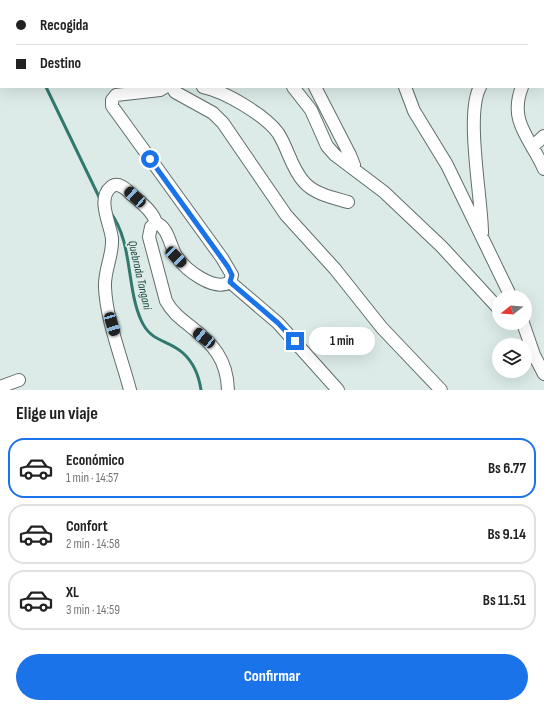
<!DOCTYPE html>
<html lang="es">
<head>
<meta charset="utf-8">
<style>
  body { margin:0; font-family:"Sofia Sans Condensed",sans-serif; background:#f2f2f2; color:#222; height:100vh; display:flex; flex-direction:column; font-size:15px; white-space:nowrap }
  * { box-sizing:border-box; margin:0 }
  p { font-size:13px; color:#767676 }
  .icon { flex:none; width:22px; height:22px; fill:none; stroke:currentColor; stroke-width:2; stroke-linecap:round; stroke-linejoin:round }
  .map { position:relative; height:390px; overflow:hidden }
  .drawer { display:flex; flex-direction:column; background:#fff; flex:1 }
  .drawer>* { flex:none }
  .top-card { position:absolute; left:0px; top:0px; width:544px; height:88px; box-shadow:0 4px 16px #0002; display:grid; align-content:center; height:88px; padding:0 16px; background:#fff }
  .needle { width:26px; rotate:253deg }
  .fabs { position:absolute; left:492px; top:290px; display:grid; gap:8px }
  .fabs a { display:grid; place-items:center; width:40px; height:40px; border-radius:50%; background:#fff; box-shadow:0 4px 16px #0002; font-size:20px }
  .end { position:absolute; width:18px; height:18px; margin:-9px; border:5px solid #1a73e8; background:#fff; box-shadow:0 0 0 2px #fff }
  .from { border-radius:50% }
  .bubble { position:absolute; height:28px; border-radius:14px; background:#fff; box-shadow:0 4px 16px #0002; font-size:13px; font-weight:700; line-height:28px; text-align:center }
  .car { position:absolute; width:12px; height:24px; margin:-12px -6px; border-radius:5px; box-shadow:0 0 3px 1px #0007; background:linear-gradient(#222 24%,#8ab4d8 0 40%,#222 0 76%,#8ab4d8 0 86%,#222 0) }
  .top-card b { display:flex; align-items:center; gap:14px; height:38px; font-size:15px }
  .top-card b+b { border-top:1px solid #e0e0e0 }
  .top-card i { width:10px; height:10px; background:#222 }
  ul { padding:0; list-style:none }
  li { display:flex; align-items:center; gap:12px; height:60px; margin:0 8px 6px; padding:0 8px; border:2px solid #e0e0e0; border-radius:16px }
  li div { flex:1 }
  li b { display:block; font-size:15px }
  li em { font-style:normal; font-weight:700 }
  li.current { border-color:#1a73e8 }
  li>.icon { width:36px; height:36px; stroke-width:1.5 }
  h2 { padding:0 16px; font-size:18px; line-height:48px }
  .primary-button { display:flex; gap:8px; margin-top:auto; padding:8px 16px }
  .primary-button a { flex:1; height:46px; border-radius:24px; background:#1a73e8; color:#fff; font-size:16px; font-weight:700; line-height:46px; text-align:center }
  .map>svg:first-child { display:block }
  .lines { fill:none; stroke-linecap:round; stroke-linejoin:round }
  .stream { stroke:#31786e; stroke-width:3 }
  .service-casing { stroke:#616e6b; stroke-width:8 }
  .minor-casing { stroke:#616e6b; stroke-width:14 }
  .service { stroke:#fff; stroke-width:6 }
  .minor { stroke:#fff; stroke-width:12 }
  .route { stroke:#1a73e8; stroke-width:5 }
  .labels { text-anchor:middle; stroke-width:3.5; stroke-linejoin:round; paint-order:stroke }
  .water-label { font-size:12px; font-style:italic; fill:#1d4943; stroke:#dcebe8 }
</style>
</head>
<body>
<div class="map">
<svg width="544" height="390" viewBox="0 0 544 390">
  <rect width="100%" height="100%" fill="#dcebe8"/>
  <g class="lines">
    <path class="stream" d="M 0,38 L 1,39
      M 46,87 L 100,199
      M 110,212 C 133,242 126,286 141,320 C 151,343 168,339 183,353 C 194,363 199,376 201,390"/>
    <g class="service-casing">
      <path id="service" d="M 76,0 L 78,1"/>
    </g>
    <g class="minor-casing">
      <path id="minor" d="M 42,0 L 43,1
        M 162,0 L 164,1
        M 247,0 L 248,1
        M 350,0 L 351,1
        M 377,0 L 377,1
        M 435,1 L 436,0
        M 543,52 L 544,52
        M 543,66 L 544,66
        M 165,87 L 160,90 L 116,95 L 112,100 L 112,106 L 222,258 L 232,275 L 230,282 C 214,292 186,270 177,257 C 170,248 169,227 156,223 L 151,227 L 149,237 L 166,301 C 172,312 180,318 190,326 C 213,344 227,359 228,390
        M 172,87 L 175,92 L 213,113 L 223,123 L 286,215 L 335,269 L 382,328 L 441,390
        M 203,87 C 224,91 265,115 278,133 C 288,148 291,168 304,182 C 314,194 334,198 348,202
        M 293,87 L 311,110 L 327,146 L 335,155 L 384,192 L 442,247 L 499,309
        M 315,87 L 350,155 L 354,165 L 353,168
        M 405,87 L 414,111 L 447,165 L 511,297
        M 480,87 C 465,114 482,200 482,233
        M 522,87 C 508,122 531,139 544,169
        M 532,147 L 544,136
        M 230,282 L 278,323 L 338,390
        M 523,323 L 534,355 L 544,374
        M 0,387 L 19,380
        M 130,390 C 122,359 106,319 105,287 C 104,271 113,255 112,239 C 111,225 96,199 111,187 C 118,181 126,189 131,194 C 140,202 153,211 156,223"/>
    </g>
    <use href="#service" class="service"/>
    <use href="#minor" class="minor"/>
  </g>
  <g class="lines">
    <path class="route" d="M 150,159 L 228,267 L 232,275 L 230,282 L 278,323 L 295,341"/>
  </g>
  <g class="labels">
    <g class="water-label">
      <text transform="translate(140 275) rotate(77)" y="4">Quebrada Tangani</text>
    </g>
  </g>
</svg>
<div class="fabs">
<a><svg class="needle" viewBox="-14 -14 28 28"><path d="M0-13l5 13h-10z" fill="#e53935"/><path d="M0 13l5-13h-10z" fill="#767676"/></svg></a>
<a><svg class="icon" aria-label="layers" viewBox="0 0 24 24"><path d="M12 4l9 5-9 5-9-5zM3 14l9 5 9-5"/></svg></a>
</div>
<i class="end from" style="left:150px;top:159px"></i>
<i class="end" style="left:295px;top:341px"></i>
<div class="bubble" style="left:309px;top:327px;width:66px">1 min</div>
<i class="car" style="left:135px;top:197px;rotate:312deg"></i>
<i class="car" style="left:176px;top:257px;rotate:135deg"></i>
<i class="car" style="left:112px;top:324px;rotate:163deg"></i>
<i class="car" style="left:204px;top:338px;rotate:309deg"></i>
<div class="top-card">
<b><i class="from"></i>Recogida</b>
<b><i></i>Destino</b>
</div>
</div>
<section class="drawer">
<h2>Elige un viaje</h2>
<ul>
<li class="current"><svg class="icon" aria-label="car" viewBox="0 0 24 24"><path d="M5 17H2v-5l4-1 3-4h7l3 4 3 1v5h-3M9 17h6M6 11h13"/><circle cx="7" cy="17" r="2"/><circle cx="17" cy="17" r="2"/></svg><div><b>Económico</b><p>1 min · 14:57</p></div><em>Bs 6.77</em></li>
<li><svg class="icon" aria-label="car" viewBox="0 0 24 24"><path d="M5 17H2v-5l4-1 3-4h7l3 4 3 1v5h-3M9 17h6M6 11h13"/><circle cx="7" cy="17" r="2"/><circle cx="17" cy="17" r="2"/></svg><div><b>Confort</b><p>2 min · 14:58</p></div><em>Bs 9.14</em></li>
<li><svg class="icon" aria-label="car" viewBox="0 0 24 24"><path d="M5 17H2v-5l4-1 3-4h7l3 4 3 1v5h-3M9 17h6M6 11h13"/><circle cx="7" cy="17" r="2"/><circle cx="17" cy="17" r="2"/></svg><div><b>XL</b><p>3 min · 14:59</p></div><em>Bs 11.51</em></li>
</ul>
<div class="primary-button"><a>Confirmar</a></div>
</section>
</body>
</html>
